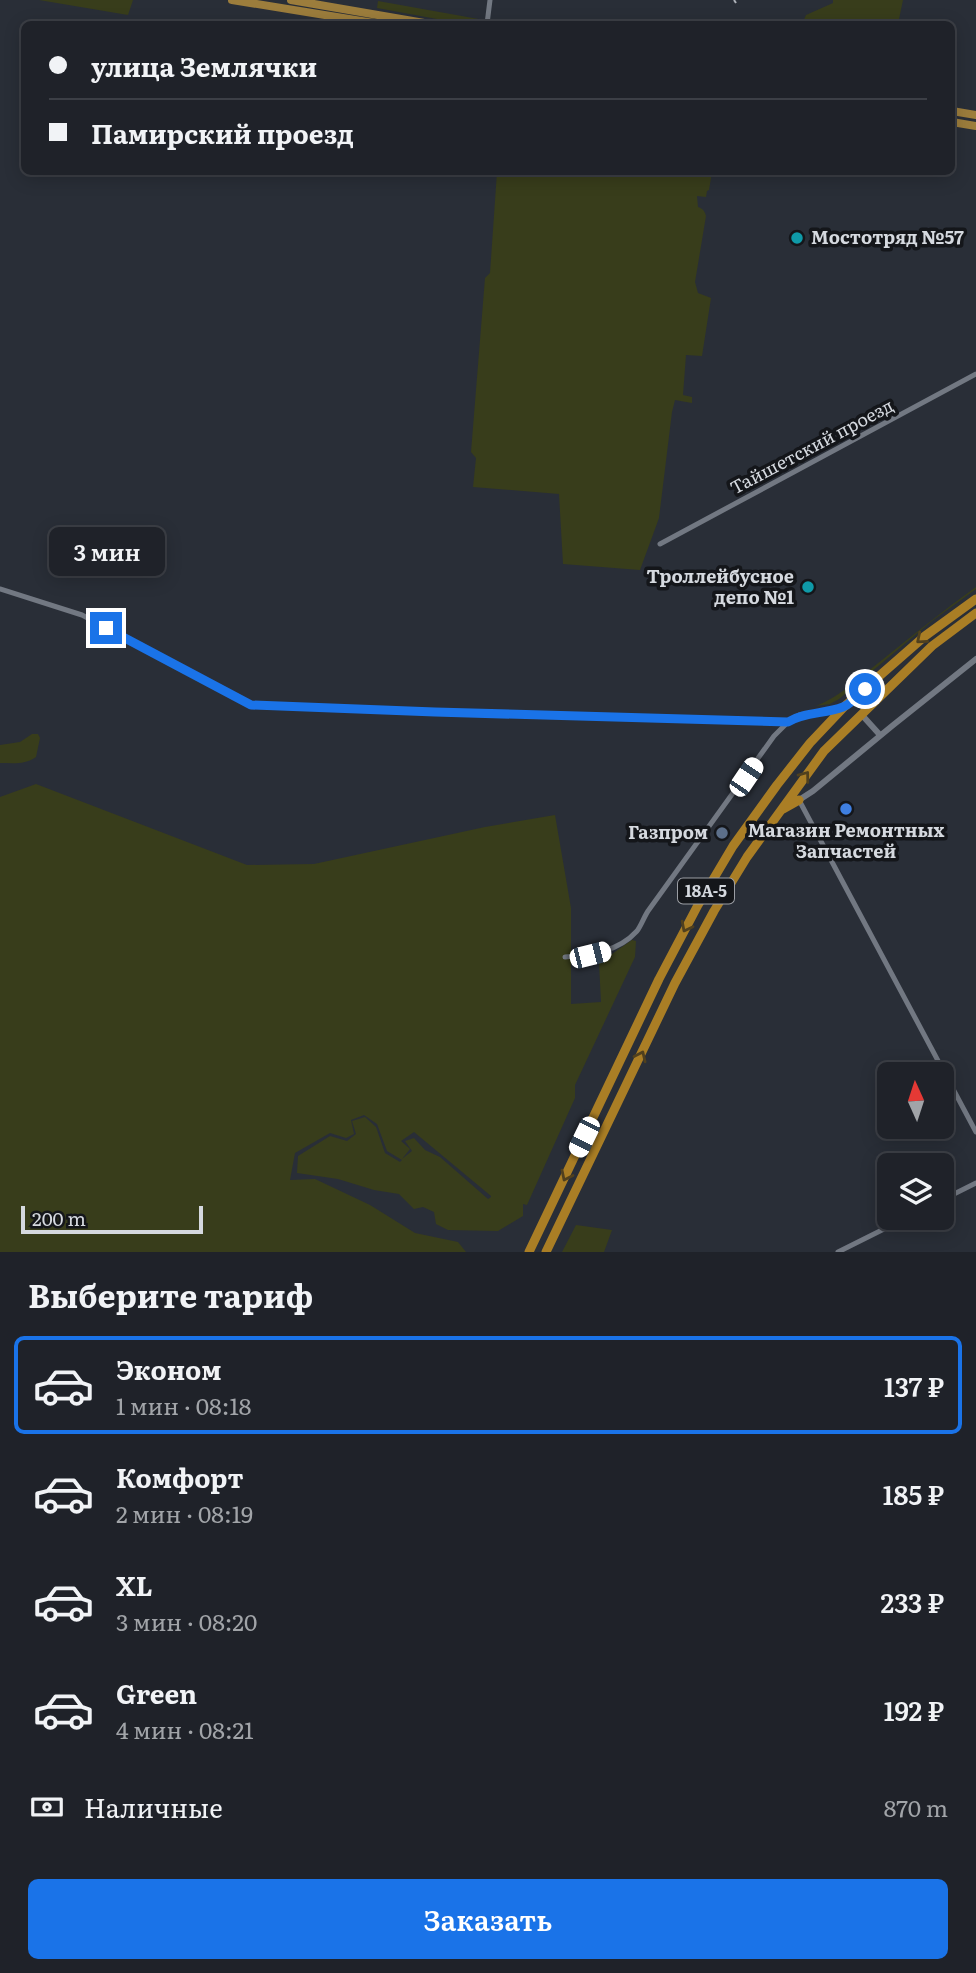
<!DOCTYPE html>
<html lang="ru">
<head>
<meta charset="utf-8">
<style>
  body { margin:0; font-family:Literata,serif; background:#2c2f35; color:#f1f3f6; height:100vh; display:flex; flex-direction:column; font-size:26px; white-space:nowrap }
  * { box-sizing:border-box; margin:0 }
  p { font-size:23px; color:#a1a4a8 }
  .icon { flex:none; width:38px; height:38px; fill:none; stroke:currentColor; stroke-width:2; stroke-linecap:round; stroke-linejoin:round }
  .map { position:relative; height:1252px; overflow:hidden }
  .details { display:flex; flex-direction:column; background:#1f2229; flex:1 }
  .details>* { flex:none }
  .hud { position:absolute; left:21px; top:21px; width:934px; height:154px; border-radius:10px; box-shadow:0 4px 18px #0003,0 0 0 2px #3c3f46; display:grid; align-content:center; height:154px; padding:0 28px; background:#1f2229 }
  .needle { width:46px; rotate:357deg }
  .tools { position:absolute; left:877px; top:1062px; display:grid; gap:14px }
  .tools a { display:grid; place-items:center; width:77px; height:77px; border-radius:10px; background:#1f2229; box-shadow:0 4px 18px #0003,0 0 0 2px #3c3f46; font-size:35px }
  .scale { position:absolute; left:21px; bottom:18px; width:182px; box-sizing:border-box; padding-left:7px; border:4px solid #d5d9df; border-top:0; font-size:19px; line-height:24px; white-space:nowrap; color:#d5d9df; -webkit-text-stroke:5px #14161a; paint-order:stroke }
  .end { position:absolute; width:32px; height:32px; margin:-16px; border:9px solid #1a73e8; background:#fff; box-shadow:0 0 0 4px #fff }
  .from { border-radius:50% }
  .bubble { position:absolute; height:49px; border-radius:10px; background:#1f2229; box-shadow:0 4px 18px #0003,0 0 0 2px #3c3f46; font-size:23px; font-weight:600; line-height:49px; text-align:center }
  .car { position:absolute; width:21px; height:42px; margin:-21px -10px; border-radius:9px; box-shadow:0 0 5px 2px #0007; background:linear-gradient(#fff 24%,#345 0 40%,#fff 0 76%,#345 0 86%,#fff 0) }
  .hud b { display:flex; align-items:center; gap:24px; height:66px; font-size:26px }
  .hud b+b { border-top:2px solid #3c3f46 }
  .hud i { width:18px; height:18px; background:#f1f3f6 }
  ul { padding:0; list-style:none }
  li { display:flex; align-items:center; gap:21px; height:98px; margin:0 14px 10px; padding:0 14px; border:4px solid transparent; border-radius:10px }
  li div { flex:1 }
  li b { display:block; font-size:26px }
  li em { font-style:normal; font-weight:600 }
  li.on { border-color:#1a73e8 }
  li>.icon { width:63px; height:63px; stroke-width:1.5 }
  h2 { padding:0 28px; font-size:32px; line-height:84px }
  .pay { display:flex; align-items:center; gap:18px; height:77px; padding:0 28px; font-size:26px }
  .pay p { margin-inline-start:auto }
  .primary-button { display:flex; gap:14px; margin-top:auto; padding:14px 28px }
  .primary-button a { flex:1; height:80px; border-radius:10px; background:#1a73e8; color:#fff; font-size:28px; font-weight:600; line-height:80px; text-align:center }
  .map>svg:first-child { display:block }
  .green { fill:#383d1b; fill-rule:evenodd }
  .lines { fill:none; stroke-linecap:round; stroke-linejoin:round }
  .minor { stroke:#727882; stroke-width:5 }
  .tertiary { stroke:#727882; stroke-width:6 }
  .primary { stroke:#9c7d3c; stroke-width:8 }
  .trunk { stroke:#aa7e25; stroke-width:9 }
  .rail { stroke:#aeb2b9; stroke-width:2; stroke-dasharray:10 5; stroke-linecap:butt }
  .oneway { stroke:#50401e }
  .route { stroke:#1a73e8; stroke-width:9 }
  .culture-dot { fill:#0f9aa8; stroke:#14161a; stroke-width:2.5 }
  .shop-dot { fill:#3f7fe0; stroke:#14161a; stroke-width:2.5 }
  .service-dot { fill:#5c6f8a; stroke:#14161a; stroke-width:2.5 }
  .labels { text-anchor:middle; stroke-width:7; stroke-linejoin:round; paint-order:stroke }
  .shield { fill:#14161a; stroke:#9b9ea4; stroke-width:2 }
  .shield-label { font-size:16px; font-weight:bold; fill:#d5d9df }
  .poi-label { font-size:18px; font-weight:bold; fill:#d5d9df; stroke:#14161a; text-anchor:end }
  .street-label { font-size:18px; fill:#d5d9df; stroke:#14161a }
</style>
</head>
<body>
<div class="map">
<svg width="976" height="1252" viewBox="0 0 976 1252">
  <rect width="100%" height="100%" fill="#292e37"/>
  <path class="green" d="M 39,0 L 133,0 L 128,15 Z
    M 833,0 L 903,0 L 898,24 L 802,24 L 806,15 L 833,3 Z
    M 378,1 L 484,20 L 484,24 L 464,24 L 377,8 Z
    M 497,172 L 712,172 L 709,190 L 707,191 L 706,197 L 697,196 L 698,207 C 702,208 705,211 706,216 L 695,282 L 698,293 L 711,298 L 702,356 L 686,355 L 683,395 L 692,397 L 692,403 L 675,400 L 672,412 L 659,518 L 640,570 L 563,564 L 559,494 L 473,487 L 476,458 L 471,452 L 485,278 L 490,273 Z
    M 976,587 L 976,589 L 932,621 L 839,699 L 830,704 L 816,706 C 840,697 861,676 882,660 C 913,635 944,610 976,587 Z
    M 32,734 L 38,734 L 40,738 L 36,757 C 25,765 13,763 0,763 L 0,745 L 20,742 Z
    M 36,784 L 247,865 L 314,864 L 485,827 L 555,815 L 571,908 L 571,1004 L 601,1002 L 599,963 L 632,940 L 636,941 L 635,957 L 575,1085 L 575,1098 L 527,1205 L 523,1204 L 523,1216 L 498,1231 L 448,1230 L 436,1224 L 434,1212 L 423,1207 L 414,1209 L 399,1194 L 374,1190 L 338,1179 L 297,1173 L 298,1156 L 330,1136 L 347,1141 L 356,1134 L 352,1121 L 365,1117 L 376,1127 L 385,1153 L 400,1162 L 402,1160 L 387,1151 L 377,1124 L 364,1115 L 351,1120 L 354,1134 L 346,1138 L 330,1133 L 295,1153 L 290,1180 L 315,1179 L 370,1205 L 415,1233 L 458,1242 L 466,1252 L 0,1252 L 0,797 ZM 414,1132 L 491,1196 L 491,1197 L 488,1199 L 440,1157 L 425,1150 L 414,1138 L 405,1141 L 412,1151 L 402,1159 L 410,1149 L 401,1141 Z
    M 576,1225 L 612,1230 L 604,1252 L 562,1252 Z"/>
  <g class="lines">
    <path class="minor" d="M 487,24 L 490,0
      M 660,544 L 976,374
      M 0,589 L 82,615 L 251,705 L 435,712 L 788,722
      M 799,800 L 976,1132
      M 565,957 C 591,955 618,952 637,931 C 641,926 644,917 648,911 L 774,736 L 788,722 L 799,715 L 813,714 L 842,707
      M 942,1200 L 976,1183
      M 838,1252 L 906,1218"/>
    <path class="tertiary" d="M 861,714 L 880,735
      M 799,800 L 813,791 L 892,726 L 976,659"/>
    <path class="primary" d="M 232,0 L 380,24
      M 291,0 L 430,24
      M 952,111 L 976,115
      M 952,122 L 976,126"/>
    <path class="trunk" d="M 783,809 L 799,800
      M 529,1252 L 659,979 L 698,905 L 733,846 L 777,785 L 810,743 L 845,706 L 925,636 L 976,599
      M 546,1252 L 675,983 L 714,911 L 747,857 L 824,751 L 932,646 L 976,613"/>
    <path class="rail" d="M 734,0 L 736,3"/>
  </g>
  <defs><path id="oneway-chevron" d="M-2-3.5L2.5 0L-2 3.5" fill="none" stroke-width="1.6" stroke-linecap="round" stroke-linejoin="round" transform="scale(1.75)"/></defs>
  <g class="oneway">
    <use href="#oneway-chevron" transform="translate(921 639) rotate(140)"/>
    <use href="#oneway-chevron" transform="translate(805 776) rotate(-53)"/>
    <use href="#oneway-chevron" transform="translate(686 927) rotate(117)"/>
    <use href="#oneway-chevron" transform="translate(641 1056) rotate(-65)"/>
    <use href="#oneway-chevron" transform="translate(566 1176) rotate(116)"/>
  </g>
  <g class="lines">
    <path class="route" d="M 106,628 L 251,705 L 435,712 L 788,722 C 804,712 825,714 843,707 C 851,704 859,695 865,689"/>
  </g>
  <g class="culture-dot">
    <circle cx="797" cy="238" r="7"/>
    <circle cx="808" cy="587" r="7"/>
  </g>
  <circle class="shop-dot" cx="846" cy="809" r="7"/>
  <circle class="service-dot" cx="722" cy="833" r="7"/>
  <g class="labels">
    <rect class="shield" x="678" y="878.5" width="56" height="25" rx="5"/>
    <g class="shield-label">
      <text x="706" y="897">18А-5</text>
    </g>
    <g class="poi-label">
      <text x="811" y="244" text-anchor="start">Мостотряд №57</text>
      <text x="794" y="583">Троллейбусное<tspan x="794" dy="21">депо №1</tspan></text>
      <text x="846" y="837" text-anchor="middle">Магазин Ремонтных<tspan x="846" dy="21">Запчастей</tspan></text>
      <text x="708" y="839">Газпром</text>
    </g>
    <g class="street-label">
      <text transform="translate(812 447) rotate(-28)" y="6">Тайшетский проезд</text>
    </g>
  </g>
</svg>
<div class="tools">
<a><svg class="needle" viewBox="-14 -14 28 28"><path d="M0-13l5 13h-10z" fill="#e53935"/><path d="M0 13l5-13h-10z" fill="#a1a4a8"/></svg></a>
<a><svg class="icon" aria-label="layers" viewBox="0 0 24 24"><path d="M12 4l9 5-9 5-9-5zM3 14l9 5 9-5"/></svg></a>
</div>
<div class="scale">200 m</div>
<i class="end from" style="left:865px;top:689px"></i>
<i class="end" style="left:106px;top:628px"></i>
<div class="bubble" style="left:49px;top:527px;width:116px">3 мин</div>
<i class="car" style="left:746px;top:777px;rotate:34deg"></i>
<i class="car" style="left:590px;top:955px;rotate:76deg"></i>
<i class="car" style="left:584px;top:1137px;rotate:206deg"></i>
<div class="hud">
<b><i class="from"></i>улица Землячки</b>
<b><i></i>Памирский проезд</b>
</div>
</div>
<section class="details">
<h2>Выберите тариф</h2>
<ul>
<li class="on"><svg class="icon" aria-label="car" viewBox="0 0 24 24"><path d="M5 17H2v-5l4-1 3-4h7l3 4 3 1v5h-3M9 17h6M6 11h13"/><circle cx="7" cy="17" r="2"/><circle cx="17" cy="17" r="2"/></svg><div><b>Эконом</b><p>1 мин · 08:18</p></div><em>137 ₽</em></li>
<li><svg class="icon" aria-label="car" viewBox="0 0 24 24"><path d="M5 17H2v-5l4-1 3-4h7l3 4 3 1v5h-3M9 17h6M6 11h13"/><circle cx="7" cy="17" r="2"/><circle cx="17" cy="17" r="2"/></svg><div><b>Комфорт</b><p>2 мин · 08:19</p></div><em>185 ₽</em></li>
<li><svg class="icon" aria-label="car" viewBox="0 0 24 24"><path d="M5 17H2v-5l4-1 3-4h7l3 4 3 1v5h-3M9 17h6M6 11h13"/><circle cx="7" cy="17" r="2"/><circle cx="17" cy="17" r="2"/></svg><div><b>XL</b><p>3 мин · 08:20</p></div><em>233 ₽</em></li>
<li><svg class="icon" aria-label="car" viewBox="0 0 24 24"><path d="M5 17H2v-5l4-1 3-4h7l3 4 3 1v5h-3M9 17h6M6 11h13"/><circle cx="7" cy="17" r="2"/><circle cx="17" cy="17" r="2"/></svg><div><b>Green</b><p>4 мин · 08:21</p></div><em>192 ₽</em></li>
</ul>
<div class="pay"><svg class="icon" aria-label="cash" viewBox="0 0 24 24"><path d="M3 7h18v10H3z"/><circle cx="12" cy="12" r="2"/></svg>Наличные<p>870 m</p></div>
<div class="primary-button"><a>Заказать</a></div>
</section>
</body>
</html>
